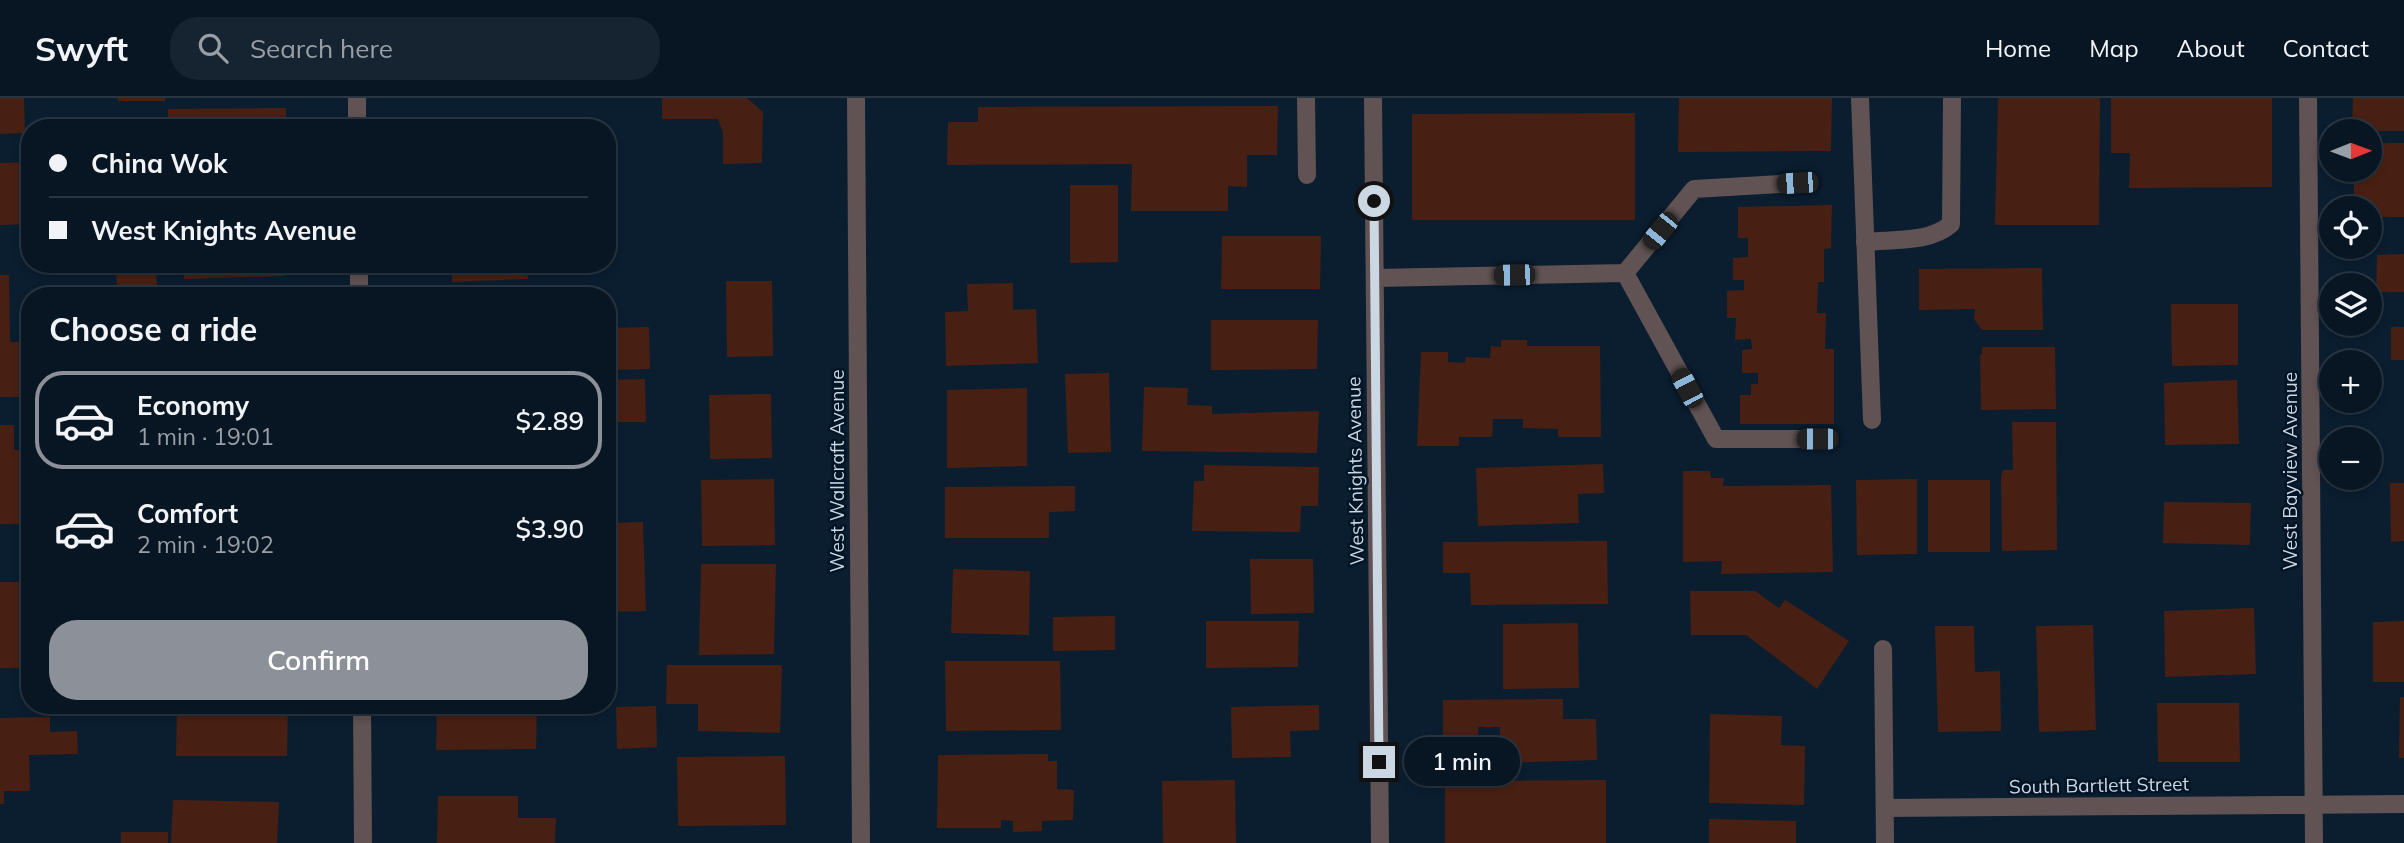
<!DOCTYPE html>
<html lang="en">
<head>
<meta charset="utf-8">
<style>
  body { margin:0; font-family:Mulish,sans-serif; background:#162331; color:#f1f3f6; height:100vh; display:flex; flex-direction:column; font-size:26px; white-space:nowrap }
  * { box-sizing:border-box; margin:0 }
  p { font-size:23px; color:#989fa6 }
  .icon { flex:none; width:38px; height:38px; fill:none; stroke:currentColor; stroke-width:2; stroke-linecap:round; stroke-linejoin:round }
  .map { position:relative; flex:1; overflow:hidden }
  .drawer { position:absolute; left:21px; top:189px; width:595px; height:427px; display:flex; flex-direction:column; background:#081624; border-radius:28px; box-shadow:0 4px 10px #0003,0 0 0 2px #293541 }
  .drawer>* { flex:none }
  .hud { position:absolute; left:21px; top:21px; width:595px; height:154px; border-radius:28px; box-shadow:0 4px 10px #0003,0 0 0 2px #293541; display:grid; align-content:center; height:154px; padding:0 28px; background:#081624 }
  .needle { width:46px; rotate:89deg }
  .buttons { position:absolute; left:2319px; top:21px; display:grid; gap:14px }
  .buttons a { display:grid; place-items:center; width:63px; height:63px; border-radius:50%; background:#081624; box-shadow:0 4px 10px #0003,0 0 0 2px #293541; font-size:35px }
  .end { position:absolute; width:32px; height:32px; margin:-16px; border:9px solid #cbd7e3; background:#111; box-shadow:0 0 0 4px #111 }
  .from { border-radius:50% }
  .bubble { position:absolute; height:49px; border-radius:24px; background:#081624; box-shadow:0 4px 10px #0003,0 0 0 2px #293541; font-size:23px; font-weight:600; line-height:49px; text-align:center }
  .car { position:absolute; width:21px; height:42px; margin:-21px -10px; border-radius:9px; box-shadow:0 0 5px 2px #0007; background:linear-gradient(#222 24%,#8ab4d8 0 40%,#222 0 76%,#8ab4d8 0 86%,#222 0) }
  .hud b { display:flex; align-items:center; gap:24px; height:66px; font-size:26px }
  .hud b+b { border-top:2px solid #293541 }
  .hud i { width:18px; height:18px; background:#f1f3f6 }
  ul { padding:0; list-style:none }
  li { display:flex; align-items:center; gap:21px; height:98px; margin:0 14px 10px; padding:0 14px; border:4px solid transparent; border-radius:28px }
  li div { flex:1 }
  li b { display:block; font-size:26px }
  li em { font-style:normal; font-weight:600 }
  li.on { border-color:#8c9099 }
  li>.icon { width:63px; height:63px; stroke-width:1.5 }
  h2 { padding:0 28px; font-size:32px; line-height:84px }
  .primary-button { display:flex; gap:14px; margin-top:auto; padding:14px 28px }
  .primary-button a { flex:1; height:80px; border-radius:28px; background:#8c9099; color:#fff; font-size:28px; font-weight:600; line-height:80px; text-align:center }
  header { display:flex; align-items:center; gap:42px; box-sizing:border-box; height:98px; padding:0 35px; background:#081624; border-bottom:2px solid #293541 }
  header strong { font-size:33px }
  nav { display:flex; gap:38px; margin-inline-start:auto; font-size:24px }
  .search { width:490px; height:63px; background:#162331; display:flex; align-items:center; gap:18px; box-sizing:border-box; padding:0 24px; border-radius:28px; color:#989fa6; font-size:26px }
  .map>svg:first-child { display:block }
  .building { fill:#482013 }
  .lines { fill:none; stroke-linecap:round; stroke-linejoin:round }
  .service { stroke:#615253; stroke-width:18 }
  .minor { stroke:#615253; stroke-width:18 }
  .route { stroke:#cbd7e3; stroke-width:9 }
  .labels { text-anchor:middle; stroke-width:5; stroke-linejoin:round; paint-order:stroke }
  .street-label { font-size:19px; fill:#cbd7e3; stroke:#021526 }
</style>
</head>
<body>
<header>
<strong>Swyft</strong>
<div class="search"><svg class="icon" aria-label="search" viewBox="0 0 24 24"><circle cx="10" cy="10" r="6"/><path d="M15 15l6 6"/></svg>Search here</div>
<nav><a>Home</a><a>Map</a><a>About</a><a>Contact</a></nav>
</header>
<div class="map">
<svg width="2404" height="745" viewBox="0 0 2404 745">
  <rect width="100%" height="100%" fill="#0a1e30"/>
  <path class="building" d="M 0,0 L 24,0 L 25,35 L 0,36 Z
    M 118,0 L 165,0 L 165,3 L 118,3 Z
    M 662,0 L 747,0 L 763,14 L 762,65 L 723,66 L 723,35 L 718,21 L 662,21 Z
    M 1679,0 L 1832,0 L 1831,53 L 1678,54 Z
    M 1998,0 L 2100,0 L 2099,127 L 1995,127 Z
    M 2111,0 L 2272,0 L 2272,89 L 2129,90 L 2130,55 L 2111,55 Z
    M 2353,0 L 2404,0 L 2404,33 L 2352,33 Z
    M 1278,8 L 1277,57 L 1247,57 L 1247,89 L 1228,88 L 1228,113 L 1131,113 L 1132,66 L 947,67 L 948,24 L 978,24 L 978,9 Z
    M 286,10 L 286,30 L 168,30 L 168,11 Z
    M 1635,15 L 1635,122 L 1412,122 L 1412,16 Z
    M 538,24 L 538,30 L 430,30 L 430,27 Z
    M 2370,45 L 2404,45 L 2404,119 L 2370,119 L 2370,110 L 2354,110 L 2354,72 L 2370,72 Z
    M 30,64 L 30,126 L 0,127 L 0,65 Z
    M 1070,87 L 1118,87 L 1118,164 L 1070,165 Z
    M 1832,107 L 1831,150 L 1824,151 L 1824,184 L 1818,184 L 1817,215 L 1826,215 L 1825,251 L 1834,251 L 1834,326 L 1740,326 L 1740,297 L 1751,297 L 1751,286 L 1758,286 L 1758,275 L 1742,275 L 1742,252 L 1752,251 L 1751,241 L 1735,242 L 1736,220 L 1727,220 L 1727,193 L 1744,192 L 1744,182 L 1733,182 L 1733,160 L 1748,159 L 1748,140 L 1738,140 L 1738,109 Z
    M 1222,138 L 1321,138 L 1320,191 L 1221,191 Z
    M 2404,156 L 2404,194 L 2376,194 L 2377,157 Z
    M 116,166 L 156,166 L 157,191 L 117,191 Z
    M 183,166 L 285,166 L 285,178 L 184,181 Z
    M 452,166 L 527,166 L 528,181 L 452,184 Z
    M 2042,170 L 2043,232 L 1982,232 L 1974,221 L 1975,211 L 1919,212 L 1919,171 Z
    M 0,177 L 9,177 L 10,244 L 20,244 L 22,299 L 0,299 Z
    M 726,183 L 772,183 L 773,258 L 727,259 Z
    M 1013,185 L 1013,212 L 1036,211 L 1038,265 L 946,268 L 945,214 L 968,213 L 967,186 Z
    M 2171,206 L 2238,206 L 2238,267 L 2172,268 Z
    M 1211,222 L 1318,222 L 1317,271 L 1211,272 Z
    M 649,229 L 650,271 L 607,272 L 607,230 Z
    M 2391,229 L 2404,229 L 2404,262 L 2391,262 Z
    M 1501,242 L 1527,242 L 1527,248 L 1600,248 L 1601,339 L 1558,339 L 1558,331 L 1523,330 L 1523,321 L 1493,321 L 1492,339 L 1459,339 L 1459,348 L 1417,348 L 1421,254 L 1448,254 L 1448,264 L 1465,265 L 1466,259 L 1490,260 L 1491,248 L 1501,249 Z
    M 1982,249 L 2055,249 L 2056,311 L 1981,312 L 1980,256 L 1982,256 Z
    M 1109,275 L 1111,354 L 1068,355 L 1065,276 Z
    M 645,281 L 646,324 L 608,324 L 607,282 Z
    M 2237,282 L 2239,346 L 2165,347 L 2164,285 Z
    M 1144,289 L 1188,290 L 1187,307 L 1212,308 L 1212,316 L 1319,313 L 1317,355 L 1142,353 Z
    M 1027,290 L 1027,368 L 947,370 L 947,292 Z
    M 771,296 L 772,360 L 710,361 L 709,297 Z
    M 2012,324 L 2056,324 L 2057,452 L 2002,453 L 2001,380 L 2003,372 L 2013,372 Z
    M 0,327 L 14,327 L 14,352 L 30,352 L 30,426 L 0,426 Z
    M 1603,366 L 1604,395 L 1578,396 L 1579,425 L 1478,428 L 1476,370 Z
    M 1204,367 L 1319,369 L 1318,408 L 1301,408 L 1300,434 L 1192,433 L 1194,383 L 1204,383 Z
    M 1683,373 L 1710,373 L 1711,380 L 1724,380 L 1723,388 L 1831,387 L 1833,474 L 1721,476 L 1722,463 L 1683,464 Z
    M 774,381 L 775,447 L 702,448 L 701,382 Z
    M 1917,381 L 1917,456 L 1857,457 L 1856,382 Z
    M 1928,382 L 1990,382 L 1990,454 L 1928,454 Z
    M 2390,385 L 2404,385 L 2404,443 L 2391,444 Z
    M 1075,388 L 1075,413 L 1049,414 L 1049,440 L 945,440 L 945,389 Z
    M 2164,404 L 2251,405 L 2250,447 L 2163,445 Z
    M 643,424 L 646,513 L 607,514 L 607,425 Z
    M 1607,443 L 1608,506 L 1471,507 L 1470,475 L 1443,475 L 1443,444 Z
    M 1250,461 L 1313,461 L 1314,515 L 1251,516 Z
    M 701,466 L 776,466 L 774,556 L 699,557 Z
    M 953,471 L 1030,473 L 1029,537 L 951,535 Z
    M 0,484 L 30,484 L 30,570 L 0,570 Z
    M 1690,493 L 1755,493 L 1779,510 L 1785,502 L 1849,543 L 1817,591 L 1746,537 L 1691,537 Z
    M 2254,510 L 2256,576 L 2165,579 L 2164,513 Z
    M 1115,518 L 1115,552 L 1053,553 L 1053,519 Z
    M 1206,523 L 1299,523 L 1298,569 L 1206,570 Z
    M 2404,523 L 2404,584 L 2373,584 L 2373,524 Z
    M 1578,525 L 1579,590 L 1503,591 L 1503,526 Z
    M 2093,527 L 2096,632 L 2039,634 L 2036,528 Z
    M 1935,528 L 1974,528 L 1975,574 L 2000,573 L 2001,633 L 1938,634 Z
    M 945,563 L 1060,563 L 1061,632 L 946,633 Z
    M 667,567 L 782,567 L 780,635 L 698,633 L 698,606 L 666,606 Z
    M 2400,599 L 2404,599 L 2404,660 L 2399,660 Z
    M 1563,601 L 1563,621 L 1596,621 L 1597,662 L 1500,665 L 1500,629 L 1478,629 L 1478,638 L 1443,639 L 1443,602 Z
    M 2157,605 L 2239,605 L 2240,664 L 2158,664 Z
    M 177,607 L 288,607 L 287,658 L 176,658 Z
    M 437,607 L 537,607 L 536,651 L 436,652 Z
    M 1319,607 L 1319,632 L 1290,633 L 1291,659 L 1232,660 L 1231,609 Z
    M 656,608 L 657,649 L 617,651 L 616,609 Z
    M 1710,616 L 1782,618 L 1781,647 L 1805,648 L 1804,707 L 1709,705 Z
    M 50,619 L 50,634 L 77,633 L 78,656 L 29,657 L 30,693 L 4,693 L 4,706 L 0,706 L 0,620 Z
    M 1048,656 L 1048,663 L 1057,663 L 1057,691 L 1074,692 L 1073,722 L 1042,723 L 1042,733 L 1013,734 L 1013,723 L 1001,722 L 1001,730 L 937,730 L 938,657 Z
    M 785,658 L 786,727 L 678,728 L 677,659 Z
    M 1235,682 L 1236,745 L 1163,745 L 1162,683 Z
    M 1606,682 L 1606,745 L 1445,745 L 1445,683 Z
    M 438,698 L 518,698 L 518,720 L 556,720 L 555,745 L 437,745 Z
    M 173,702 L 279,704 L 277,745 L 171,745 Z
    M 1709,721 L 1796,723 L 1796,745 L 1709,745 Z
    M 121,734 L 168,734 L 168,745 L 121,745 Z"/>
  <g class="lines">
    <path class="service" d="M 1306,0 L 1307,77
      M 1865,144 C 1893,141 1930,145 1951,126 L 1952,0"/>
    <path class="minor" d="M 357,0 L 357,30
      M 856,0 L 861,745
      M 1373,0 L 1380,745
      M 1860,0 L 1872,322
      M 2308,0 L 2314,745
      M 359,166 L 359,198
      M 1625,175 L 1694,91 L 1797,85
      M 1375,180 L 1625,175 L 1716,341 L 1817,341
      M 1883,551 L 1885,745
      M 362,607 L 363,745
      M 1885,710 L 2404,706"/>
  </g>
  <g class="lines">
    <path class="route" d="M 1374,103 L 1379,664"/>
  </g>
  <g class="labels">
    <g class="street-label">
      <text transform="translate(837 373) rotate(-90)" y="7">West Wallcraft Avenue</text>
      <text transform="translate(1355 373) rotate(-91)" y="7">West Knights Avenue</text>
      <text transform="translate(2290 373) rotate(-90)" y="7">West Bayview Avenue</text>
      <text transform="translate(2099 687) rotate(-1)" y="7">South Bartlett Street</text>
    </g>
  </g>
</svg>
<div class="buttons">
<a><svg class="needle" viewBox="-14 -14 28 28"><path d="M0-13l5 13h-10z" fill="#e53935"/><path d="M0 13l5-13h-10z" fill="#989fa6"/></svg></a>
<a><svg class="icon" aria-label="locate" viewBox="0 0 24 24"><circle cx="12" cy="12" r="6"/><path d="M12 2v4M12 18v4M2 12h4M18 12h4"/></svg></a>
<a><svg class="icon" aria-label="layers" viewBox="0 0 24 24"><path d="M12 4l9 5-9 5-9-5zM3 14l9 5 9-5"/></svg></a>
<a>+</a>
<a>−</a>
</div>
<i class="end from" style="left:1374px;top:103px"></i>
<i class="end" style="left:1379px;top:664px"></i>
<div class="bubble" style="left:1404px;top:639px;width:116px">1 min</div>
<i class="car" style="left:1797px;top:85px;rotate:267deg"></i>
<i class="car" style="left:1660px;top:133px;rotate:219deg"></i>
<i class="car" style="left:1514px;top:177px;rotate:269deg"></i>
<i class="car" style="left:1687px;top:290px;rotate:332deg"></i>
<i class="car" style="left:1817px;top:341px;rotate:270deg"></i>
<div class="hud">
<b><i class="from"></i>China Wok</b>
<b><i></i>West Knights Avenue</b>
</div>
<section class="drawer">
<h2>Choose a ride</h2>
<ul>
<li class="on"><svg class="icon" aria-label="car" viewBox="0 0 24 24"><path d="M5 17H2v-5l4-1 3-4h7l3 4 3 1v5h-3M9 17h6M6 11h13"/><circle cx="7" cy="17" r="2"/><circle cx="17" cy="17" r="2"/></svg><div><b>Economy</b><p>1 min · 19:01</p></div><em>$2.89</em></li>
<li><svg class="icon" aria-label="car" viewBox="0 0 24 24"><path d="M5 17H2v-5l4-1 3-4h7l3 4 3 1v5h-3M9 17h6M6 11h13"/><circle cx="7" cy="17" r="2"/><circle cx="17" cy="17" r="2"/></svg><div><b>Comfort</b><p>2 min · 19:02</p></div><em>$3.90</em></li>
</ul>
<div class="primary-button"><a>Confirm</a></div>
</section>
</div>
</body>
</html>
